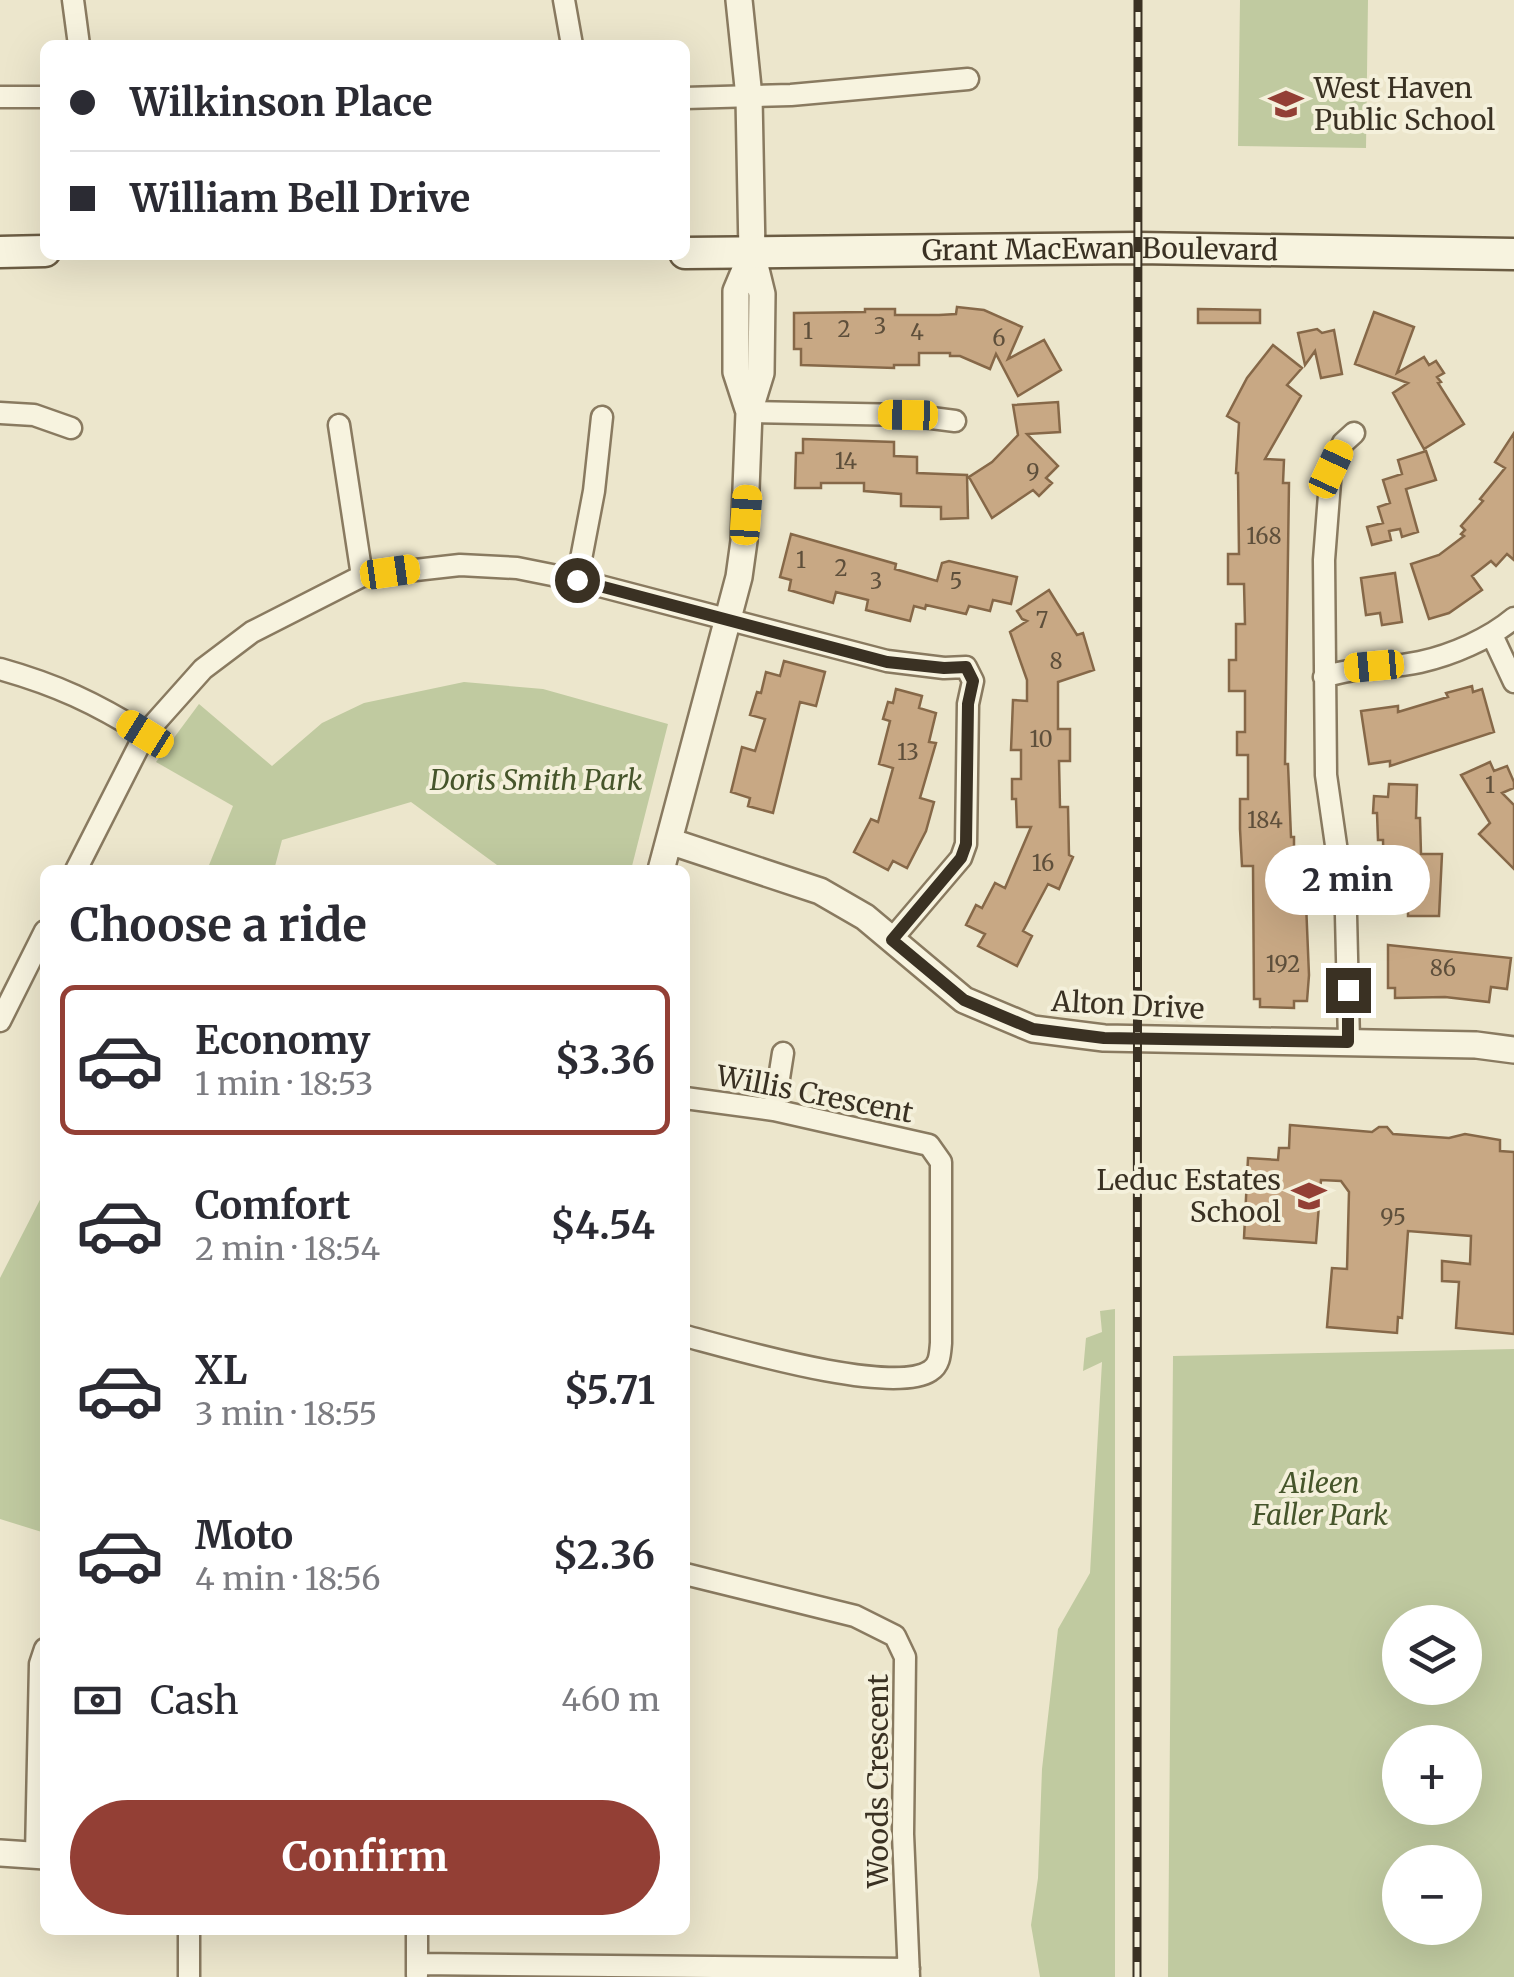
<!DOCTYPE html>
<html lang="en">
<head>
<meta charset="utf-8">
<style>
  body { margin:0; font-family:Merriweather,serif; background:#f7f7f7; color:#2b2b33; height:100vh; display:flex; flex-direction:column; font-size:38px; white-space:nowrap }
  * { box-sizing:border-box; margin:0 }
  p { font-size:32px; color:#7c7c81 }
  .icon { flex:none; width:55px; height:55px; fill:none; stroke:currentColor; stroke-width:2; stroke-linecap:round; stroke-linejoin:round }
  .map { position:relative; flex:1; overflow:hidden }
  .side { position:absolute; left:40px; top:865px; width:650px; height:1070px; display:flex; flex-direction:column; background:#fff; border-radius:15px; box-shadow:0 10px 40px #0002 }
  .side>* { flex:none }
  .hud { position:absolute; left:40px; top:40px; width:650px; height:220px; border-radius:15px; box-shadow:0 10px 40px #0002; display:grid; align-content:center; height:220px; padding:0 30px; background:#fff }
  .fabs { position:absolute; left:1382px; top:1605px; display:grid; gap:20px }
  .fabs a { display:grid; place-items:center; width:100px; height:100px; border-radius:50%; background:#fff; box-shadow:0 10px 40px #0002; font-size:50px }
  .end { position:absolute; width:45px; height:45px; margin:-22px; border:12px solid #3a3123; background:#fff; box-shadow:0 0 0 5px #fff }
  .from { border-radius:50% }
  .bubble { position:absolute; height:70px; border-radius:35px; background:#fff; box-shadow:0 10px 40px #0002; font-size:32px; font-weight:700; line-height:70px; text-align:center }
  .car { position:absolute; width:30px; height:60px; margin:-30px -15px; border-radius:12px; box-shadow:0 0 8px 2px #0007; background:linear-gradient(#f5c518 24%,#345 0 40%,#f5c518 0 76%,#345 0 86%,#f5c518 0) }
  .hud b { display:flex; align-items:center; gap:35px; height:95px; font-size:38px }
  .hud b+b { border-top:2px solid #e1e1e2 }
  .hud i { width:25px; height:25px; background:#2b2b33 }
  ul { padding:0; list-style:none }
  li { display:flex; align-items:center; gap:30px; height:150px; margin:0 20px 15px; padding:0 10px; border:5px solid transparent; border-radius:15px }
  li div { flex:1 }
  li b { display:block; font-size:38px }
  li em { font-style:normal; font-weight:700 }
  li.selected { border-color:#933f35 }
  li>.icon { width:90px; height:90px; stroke-width:1.5 }
  h2 { padding:0 30px; font-size:45px; line-height:120px }
  .pay { display:flex; align-items:center; gap:25px; height:110px; padding:0 30px; font-size:38px }
  .pay p { margin-inline-start:auto }
  .action { display:flex; gap:20px; margin-top:auto; padding:20px 30px }
  .action a { flex:1; height:115px; border-radius:60px; background:#933f35; color:#fff; font-size:40px; font-weight:700; line-height:115px; text-align:center }
  .map>svg:first-child { display:block }
  .green { fill:#c0caa0; fill-rule:evenodd }
  .building { fill:#c8a884; stroke:#866848; stroke-width:2.5 }
  .lines { fill:none; stroke-linecap:round; stroke-linejoin:round }
  .minor-casing { stroke:#897a60; stroke-width:25 }
  .tertiary-casing { stroke:#897a60; stroke-width:30 }
  .secondary-casing { stroke:#6b5c43; stroke-width:35 }
  .minor { stroke:#f7f3df; stroke-width:20 }
  .tertiary { stroke:#f7f3df; stroke-width:25 }
  .secondary { stroke:#f7f3df; stroke-width:30 }
  .rail-casing { stroke:#3a3123; stroke-width:9 }
  .rail { stroke:#f4f0db; stroke-width:5; stroke-dasharray:15; stroke-linecap:butt }
  .route { stroke:#3a3123; stroke-width:12 }
  .labels { text-anchor:middle; stroke-width:8; stroke-linejoin:round; paint-order:stroke }
  .number-label { font-size:22px; fill:#5e4f3b }
  .poi-label { font-size:28px; fill:#3a3123; stroke:#f4f0db; text-anchor:start }
  .street-label { font-size:28px; fill:#3a3123; stroke:#f4f0db }
  .park-label { font-size:28px; font-style:italic; fill:#46552b; stroke:#f4f0db }
</style>
</head>
<body>
<div class="map">
<svg width="1514" height="1977" viewBox="0 0 1514 1977">
  <rect width="100%" height="100%" fill="#ece6cc"/>
  <path class="green" d="M 1240,0 L 1368,0 L 1366,148 L 1238,146 Z
    M 464,682 L 543,689 L 668,724 L 631,870 L 500,870 L 497,865 L 411,802 L 282,840 L 274,870 L 207,870 L 233,806 L 156,762 L 199,704 L 272,766 L 322,723 L 364,703 Z
    M 45,1190 L 45,1533 L 0,1519 L 0,1278 Z
    M 1115,1309 L 1115,1977 L 1040,1977 L 1031,1925 L 1038,1878 L 1042,1769 L 1058,1629 L 1090,1573 L 1102,1362 L 1083,1371 L 1086,1338 L 1102,1332 L 1100,1311 Z
    M 1514,1349 L 1514,1977 L 1168,1977 L 1173,1356 ZM 1400,1622 L 1465,1622 L 1465,1688 L 1400,1688 ZM 1400,1742 L 1465,1742 L 1465,1808 L 1400,1808 ZM 1465,1862 L 1465,1928 L 1400,1928 L 1400,1862 Z"/>
  <path class="building" d="M 957,307 L 984,310 L 1022,327 L 1008,359 L 1044,340 L 1061,370 L 1018,396 L 996,354 L 990,369 L 960,356 L 950,356 L 950,353 L 919,353 L 919,365 L 894,365 L 894,368 L 801,365 L 801,349 L 794,349 L 794,313 L 865,312 L 865,309 L 895,309 L 895,315 L 939,315 L 956,314 Z
    M 1198,309 L 1260,310 L 1260,323 L 1198,323 Z
    M 1374,312 L 1414,327 L 1397,373 L 1424,357 L 1429,365 L 1436,361 L 1444,373 L 1437,377 L 1441,382 L 1438,383 L 1464,424 L 1424,449 L 1393,393 L 1408,383 L 1355,364 Z
    M 1317,329 L 1322,333 L 1334,330 L 1342,374 L 1321,378 L 1315,351 L 1305,365 L 1298,333 Z
    M 1273,345 L 1302,368 L 1287,385 L 1301,396 L 1265,459 L 1284,460 L 1283,483 L 1289,483 L 1285,764 L 1288,764 L 1291,837 L 1294,837 L 1294,879 L 1305,879 L 1309,975 L 1307,1001 L 1294,1001 L 1294,1008 L 1260,1007 L 1260,999 L 1254,999 L 1253,866 L 1242,866 L 1240,829 L 1240,799 L 1248,799 L 1248,755 L 1237,755 L 1237,732 L 1245,732 L 1245,691 L 1229,691 L 1229,660 L 1236,660 L 1236,624 L 1245,624 L 1244,584 L 1228,584 L 1228,554 L 1239,554 L 1238,473 L 1236,473 L 1239,423 L 1227,416 L 1247,378 Z
    M 1058,402 L 1060,432 L 1027,434 L 1058,466 L 1046,478 L 1052,483 L 1039,496 L 1033,490 L 992,518 L 969,477 L 992,462 L 1018,435 L 1013,405 Z
    M 1514,433 L 1514,560 L 1507,554 L 1496,566 L 1491,561 L 1472,576 L 1482,590 L 1449,613 L 1429,619 L 1411,564 L 1439,555 L 1464,536 L 1461,534 L 1465,530 L 1461,526 L 1483,501 L 1480,499 L 1505,468 L 1495,462 Z
    M 803,439 L 894,442 L 894,456 L 917,457 L 917,473 L 967,475 L 968,518 L 941,519 L 941,507 L 901,506 L 901,494 L 864,491 L 864,483 L 821,483 L 821,488 L 795,488 L 796,453 L 803,453 Z
    M 1426,451 L 1436,480 L 1406,489 L 1418,532 L 1402,537 L 1400,529 L 1389,531 L 1391,540 L 1372,545 L 1367,527 L 1383,523 L 1378,507 L 1390,503 L 1383,480 L 1402,474 L 1398,460 Z
    M 791,534 L 896,564 L 895,569 L 937,581 L 942,563 L 949,561 L 1017,577 L 1011,604 L 993,600 L 990,611 L 969,606 L 966,614 L 926,605 L 925,609 L 914,606 L 910,621 L 866,610 L 868,600 L 836,592 L 833,603 L 789,590 L 791,580 L 780,577 Z
    M 1395,573 L 1402,622 L 1382,625 L 1380,613 L 1366,615 L 1361,578 Z
    M 1049,590 L 1077,635 L 1083,633 L 1094,670 L 1058,682 L 1058,729 L 1070,729 L 1070,761 L 1059,761 L 1060,807 L 1068,807 L 1069,855 L 1073,857 L 1059,889 L 1048,884 L 1023,931 L 1032,936 L 1017,966 L 978,946 L 985,934 L 966,925 L 976,905 L 982,908 L 995,883 L 1005,888 L 1031,827 L 1017,827 L 1016,799 L 1012,799 L 1012,779 L 1021,779 L 1021,750 L 1011,750 L 1013,700 L 1027,701 L 1027,680 L 1010,632 L 1027,621 L 1022,619 L 1017,611 Z
    M 784,661 L 825,672 L 816,706 L 800,702 L 773,813 L 748,806 L 750,798 L 731,792 L 742,747 L 755,751 L 765,719 L 750,715 L 757,692 L 761,693 L 766,672 L 780,676 Z
    M 1472,686 L 1473,692 L 1482,689 L 1494,732 L 1390,766 L 1390,761 L 1369,764 L 1361,711 L 1398,706 L 1398,712 L 1448,697 L 1446,693 Z
    M 896,689 L 922,696 L 919,708 L 936,713 L 929,742 L 936,743 L 920,798 L 934,802 L 926,831 L 907,868 L 893,861 L 888,870 L 854,852 L 871,819 L 878,822 L 893,768 L 879,764 L 890,721 L 883,719 L 888,702 L 893,703 Z
    M 1490,762 L 1494,771 L 1507,766 L 1514,782 L 1514,788 L 1502,793 L 1514,805 L 1514,869 L 1479,834 L 1490,823 L 1461,775 Z
    M 1389,784 L 1417,785 L 1416,818 L 1420,818 L 1421,854 L 1442,854 L 1439,916 L 1408,916 L 1408,909 L 1390,909 L 1390,885 L 1384,885 L 1383,840 L 1378,840 L 1377,813 L 1373,813 L 1374,796 L 1388,797 Z
    M 1388,945 L 1511,958 L 1507,989 L 1491,987 L 1489,1002 L 1445,997 L 1395,998 L 1395,988 L 1388,988 Z
    M 1290,1125 L 1372,1132 L 1379,1127 L 1387,1127 L 1393,1134 L 1449,1138 L 1465,1134 L 1500,1140 L 1500,1151 L 1514,1152 L 1514,1334 L 1456,1328 L 1459,1282 L 1442,1281 L 1442,1261 L 1470,1264 L 1471,1236 L 1408,1231 L 1402,1318 L 1398,1317 L 1397,1333 L 1327,1327 L 1332,1268 L 1347,1269 L 1349,1192 L 1341,1181 L 1321,1180 L 1316,1243 L 1244,1238 L 1248,1158 L 1278,1160 L 1279,1148 L 1289,1148 Z"/>
  <g class="lines">
    <g class="minor-casing">
      <path id="minor" d="M 73,0 L 79,45
        M 564,0 L 572,45
        M 0,97 L 45,97
        M 685,98 L 791,95 L 968,79
        M 749,412 L 908,415 L 955,421
        M 0,413 L 34,415 L 71,428
        M 339,425 L 362,576
        M 577,580 L 594,491 L 602,417
        M 1492,635 L 1514,682
        M 0,669 C 57,685 95,703 145,734
        M 1324,677 C 1356,666 1388,669 1420,662 C 1452,655 1489,639 1514,618
        M 76,870 L 145,734 L 203,669 L 252,632 L 362,576 L 460,565 L 517,568 L 577,580 L 887,661 L 944,668 L 966,667 L 973,681 L 968,704 L 966,844 L 961,858 L 892,939
        M 0,1021 L 45,931
        M 1349,1042 L 1346,915 L 1326,775 L 1324,560 L 1331,469 L 1343,443 L 1354,433
        M 685,1098 L 774,1110 L 929,1145 L 941,1162 L 941,1343 C 940,1354 940,1365 930,1371 C 892,1396 731,1348 685,1336
        M 774,1110 L 783,1053
        M 685,1574 L 855,1616 L 895,1636 L 905,1657 L 903,1834 L 909,1977
        M 36,1855 L 40,1664 L 45,1649
        M 417,1930 L 417,1975
        M 418,1964 L 909,1969
        M 189,1977 L 189,1930"/>
    </g>
    <g class="tertiary-casing">
      <path id="tertiary" d="M 749,412 L 736,372 L 736,291 L 752,253
        M 669,841 L 820,891 L 865,917 L 964,1000 L 1033,1029 L 1104,1038 L 1476,1045 L 1514,1050
        M 661,870 L 739,577 L 744,541 L 749,412 L 761,373 L 762,294 L 752,253 L 749,97 L 739,0
        M 0,1853 L 45,1856"/>
    </g>
    <g class="secondary-casing">
      <g id="secondary">
        <path d="M 0,252 L 45,251"/>
        <path id="s1" d="M 685,253 L 1138,248 L 1514,254"/>
      </g>
    </g>
    <use href="#minor" class="minor"/>
    <use href="#tertiary" class="tertiary"/>
    <use href="#secondary" class="secondary"/>
    <g class="rail-casing">
      <path id="rail" d="M 1137,1977 L 1138,0"/>
    </g>
    <use href="#rail" class="rail"/>
  </g>
  <g class="lines">
    <path class="route" d="M 577,580 L 887,662 L 944,668 L 966,667 L 973,681 L 968,704 L 966,844 L 961,858 L 892,940 L 964,1000 L 1033,1029 L 1104,1038 L 1348,1042 L 1348,990"/>
  </g>
  <defs>
    <g id="school-bare" transform="scale(2.7)"><path d="M0-5L7-2L0 1L-7-2ZM-4 1L0 2.5L4 1V4Q0 6-4 4Z" fill="#933f35" stroke="#f4f0db" stroke-width="2.5" paint-order="stroke"/></g>
  </defs>
  <g fill-rule="evenodd">
    <use href="#school-bare" x="1286" y="104"/>
    <use href="#school-bare" x="1309" y="1196"/>
  </g>
  <g class="labels">
    <g class="number-label">
      <text x="880" y="334">3</text>
      <text x="844" y="337">2</text>
      <text x="808" y="339">1</text>
      <text x="917" y="340">4</text>
      <text x="999" y="346">6</text>
      <text x="846" y="469">14</text>
      <text x="1033" y="480">9</text>
      <text x="1264" y="544">168</text>
      <text x="801" y="568">1</text>
      <text x="841" y="576">2</text>
      <text x="876" y="589">3</text>
      <text x="956" y="589">5</text>
      <text x="1042" y="628">7</text>
      <text x="1056" y="669">8</text>
      <text x="1041" y="747">10</text>
      <text x="908" y="760">13</text>
      <text x="1490" y="793">1</text>
      <text x="1265" y="828">184</text>
      <text x="1043" y="871">16</text>
      <text x="1283" y="972">192</text>
      <text x="1443" y="976">86</text>
      <text x="1393" y="1225">95</text>
    </g>
    <g class="poi-label">
      <text x="1314" y="98">West Haven<tspan x="1314" dy="32">Public School</tspan></text>
      <text x="1281" y="1190" text-anchor="end">Leduc Estates<tspan x="1281" dy="32">School</tspan></text>
    </g>
    <g class="street-label">
      <text dy="10" stroke="none"><textPath href="#s1" startOffset="415">Grant MacEwan Boulevard</textPath></text>
      <text transform="translate(1128 1005) rotate(3)" y="10">Alton Drive</text>
      <text transform="translate(815 1094) rotate(11)" y="10">Willis Crescent</text>
      <text transform="translate(878 1781) rotate(-90)" y="10">Woods Crescent</text>
    </g>
    <g class="park-label">
      <text x="536" y="790">Doris Smith Park</text>
      <text x="1320" y="1493">Aileen<tspan x="1320" dy="32">Faller Park</tspan></text>
    </g>
  </g>
</svg>
<div class="fabs">
<a><svg class="icon" aria-label="layers" viewBox="0 0 24 24"><path d="M12 4l9 5-9 5-9-5zM3 14l9 5 9-5"/></svg></a>
<a>+</a>
<a>−</a>
</div>
<i class="end from" style="left:577px;top:580px"></i>
<i class="end" style="left:1348px;top:990px"></i>
<div class="bubble" style="left:1265px;top:845px;width:165px">2 min</div>
<i class="car" style="left:908px;top:415px;rotate:271deg"></i>
<i class="car" style="left:1331px;top:469px;rotate:25deg"></i>
<i class="car" style="left:746px;top:515px;rotate:4deg"></i>
<i class="car" style="left:390px;top:572px;rotate:82deg"></i>
<i class="car" style="left:1374px;top:666px;rotate:265deg"></i>
<i class="car" style="left:145px;top:734px;rotate:302deg"></i>
<div class="hud">
<b><i class="from"></i>Wilkinson Place</b>
<b><i></i>William Bell Drive</b>
</div>
<section class="side">
<h2>Choose a ride</h2>
<ul>
<li class="selected"><svg class="icon" aria-label="car" viewBox="0 0 24 24"><path d="M5 17H2v-5l4-1 3-4h7l3 4 3 1v5h-3M9 17h6M6 11h13"/><circle cx="7" cy="17" r="2"/><circle cx="17" cy="17" r="2"/></svg><div><b>Economy</b><p>1 min · 18:53</p></div><em>$3.36</em></li>
<li><svg class="icon" aria-label="car" viewBox="0 0 24 24"><path d="M5 17H2v-5l4-1 3-4h7l3 4 3 1v5h-3M9 17h6M6 11h13"/><circle cx="7" cy="17" r="2"/><circle cx="17" cy="17" r="2"/></svg><div><b>Comfort</b><p>2 min · 18:54</p></div><em>$4.54</em></li>
<li><svg class="icon" aria-label="car" viewBox="0 0 24 24"><path d="M5 17H2v-5l4-1 3-4h7l3 4 3 1v5h-3M9 17h6M6 11h13"/><circle cx="7" cy="17" r="2"/><circle cx="17" cy="17" r="2"/></svg><div><b>XL</b><p>3 min · 18:55</p></div><em>$5.71</em></li>
<li><svg class="icon" aria-label="car" viewBox="0 0 24 24"><path d="M5 17H2v-5l4-1 3-4h7l3 4 3 1v5h-3M9 17h6M6 11h13"/><circle cx="7" cy="17" r="2"/><circle cx="17" cy="17" r="2"/></svg><div><b>Moto</b><p>4 min · 18:56</p></div><em>$2.36</em></li>
</ul>
<div class="pay"><svg class="icon" aria-label="cash" viewBox="0 0 24 24"><path d="M3 7h18v10H3z"/><circle cx="12" cy="12" r="2"/></svg>Cash<p>460 m</p></div>
<div class="action"><a>Confirm</a></div>
</section>
</div>
</body>
</html>
